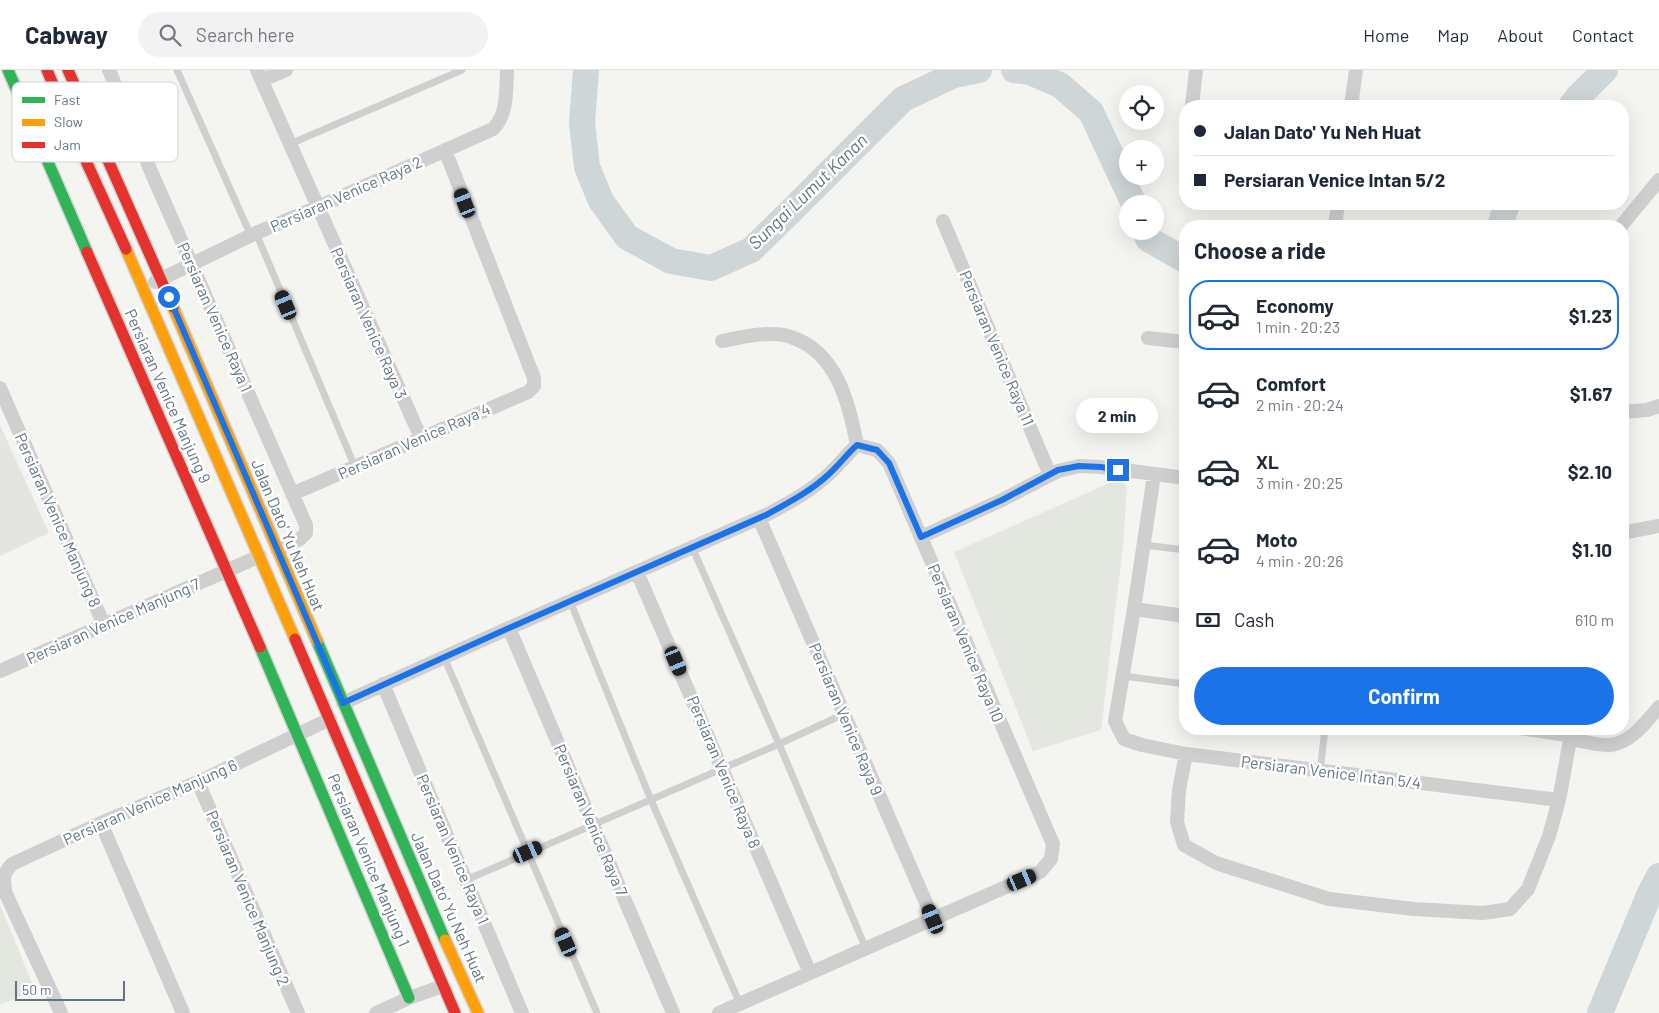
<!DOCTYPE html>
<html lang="en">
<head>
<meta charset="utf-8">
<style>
  body { margin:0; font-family:Barlow,sans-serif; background:#f2f2f3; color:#1f2937; height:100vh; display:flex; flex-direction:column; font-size:19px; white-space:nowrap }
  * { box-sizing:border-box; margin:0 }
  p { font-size:16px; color:#747a83 }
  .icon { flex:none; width:28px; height:28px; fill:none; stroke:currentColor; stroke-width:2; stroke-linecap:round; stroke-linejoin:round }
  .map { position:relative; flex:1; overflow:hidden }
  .sheet { position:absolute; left:1179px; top:150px; width:450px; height:515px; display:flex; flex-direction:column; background:#fff; border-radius:20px; box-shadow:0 5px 20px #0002 }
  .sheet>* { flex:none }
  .guide { position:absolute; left:1179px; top:30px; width:450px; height:110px; border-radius:20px; box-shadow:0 5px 20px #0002; display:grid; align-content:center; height:110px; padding:0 15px; background:#fff }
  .tools { position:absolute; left:1119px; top:15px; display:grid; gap:10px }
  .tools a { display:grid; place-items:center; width:45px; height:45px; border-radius:50%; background:#fff; box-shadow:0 5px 20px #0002; font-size:25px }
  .scale { position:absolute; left:15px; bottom:12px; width:110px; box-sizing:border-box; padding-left:5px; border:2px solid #607484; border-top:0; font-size:14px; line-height:18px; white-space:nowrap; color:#607484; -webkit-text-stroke:4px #fff; paint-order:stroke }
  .end { position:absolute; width:22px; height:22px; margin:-11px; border:6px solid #1a73e8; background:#fff; box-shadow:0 0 0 2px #fff }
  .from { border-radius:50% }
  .bubble { position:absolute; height:35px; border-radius:18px; background:#fff; box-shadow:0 5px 20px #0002; font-size:16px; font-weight:700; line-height:35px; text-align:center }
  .car { position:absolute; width:15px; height:30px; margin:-15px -8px; border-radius:6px; box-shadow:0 0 4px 1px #0007; background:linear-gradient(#222 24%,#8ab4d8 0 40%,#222 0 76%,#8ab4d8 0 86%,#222 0) }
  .guide b { display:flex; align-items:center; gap:18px; height:48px; font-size:19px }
  .guide b+b { border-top:1px solid #e0e1e3 }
  .guide i { width:12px; height:12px; background:#1f2937 }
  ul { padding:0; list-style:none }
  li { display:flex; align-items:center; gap:15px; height:70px; margin:0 10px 8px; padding:0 5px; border:2px solid transparent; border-radius:20px }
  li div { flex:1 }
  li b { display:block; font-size:19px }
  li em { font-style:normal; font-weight:700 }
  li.on { border-color:#1a73e8 }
  li>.icon { width:45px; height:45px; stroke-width:1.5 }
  h2 { padding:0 15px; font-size:22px; line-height:60px }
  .pay { display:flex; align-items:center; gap:12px; height:55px; padding:0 15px; font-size:19px }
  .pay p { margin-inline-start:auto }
  .primary-button { display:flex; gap:10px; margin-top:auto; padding:10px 15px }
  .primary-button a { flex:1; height:58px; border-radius:30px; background:#1a73e8; color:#fff; font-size:20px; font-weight:700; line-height:58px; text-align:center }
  header { display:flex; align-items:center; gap:30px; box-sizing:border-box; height:70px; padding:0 25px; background:#fff; border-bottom:1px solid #e0e1e3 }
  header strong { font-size:24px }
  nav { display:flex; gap:28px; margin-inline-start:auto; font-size:18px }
  .search { width:350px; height:45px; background:#f2f2f3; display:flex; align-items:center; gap:12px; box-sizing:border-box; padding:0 18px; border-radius:28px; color:#747a83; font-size:19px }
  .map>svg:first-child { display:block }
  .built { fill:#e4e5e3 }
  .green { fill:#e3e7df }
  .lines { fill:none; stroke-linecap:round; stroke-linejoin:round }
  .river { stroke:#ced6d8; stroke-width:26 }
  .fast-casing { stroke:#d1d2d2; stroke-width:14 }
  .slow-casing { stroke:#d1d2d2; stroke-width:14 }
  .jam-casing { stroke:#d1d2d2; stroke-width:14 }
  .lane { stroke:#cfcfd0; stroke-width:7 }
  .street { stroke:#cfcfd0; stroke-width:14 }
  .fast { stroke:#30b455; stroke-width:11 }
  .slow { stroke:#ff9f0a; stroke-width:11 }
  .jam { stroke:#e5322d; stroke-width:11 }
  .route { stroke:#1a73e8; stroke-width:6 }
  .labels { text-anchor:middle; stroke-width:5; stroke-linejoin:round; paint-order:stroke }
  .street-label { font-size:16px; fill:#607484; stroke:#fff }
  .water-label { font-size:18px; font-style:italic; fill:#5b7782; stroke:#fff }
  .key { fill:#fff; stroke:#cfd5da; stroke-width:1 }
  .key-label { font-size:14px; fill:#607484 }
</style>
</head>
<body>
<header>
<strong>Cabway</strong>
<div class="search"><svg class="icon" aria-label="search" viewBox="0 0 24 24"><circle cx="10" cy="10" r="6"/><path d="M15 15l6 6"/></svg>Search here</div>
<nav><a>Home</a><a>Map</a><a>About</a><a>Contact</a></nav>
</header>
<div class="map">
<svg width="1659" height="943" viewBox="0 0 1659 943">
  <rect width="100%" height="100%" fill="#f4f4f1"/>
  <path class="built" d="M 0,355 L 49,463 L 0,486 Z"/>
  <path class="green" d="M 1121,408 L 1127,418 L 1123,475 L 1101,660 L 1033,681 L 954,482 Z
    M 0,835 L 35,920 L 0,935 Z"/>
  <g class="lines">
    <path class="river" d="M 586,0 L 582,53 L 587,97 L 601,131 L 627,167 L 671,191 L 711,198 L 751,180 L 788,144 L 903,29 L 954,5 L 979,0
      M 1014,0 L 1030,2 L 1060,15 L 1091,42 L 1134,134
      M 1571,36 L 1577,28 L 1605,0
      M 1500,156 L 1507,134
      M 1145,161 L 1148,169 L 1185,190
      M 1600,943 L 1650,823 L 1659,806"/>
    <g class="fast-casing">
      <path id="fast" d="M 8,0 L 87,182
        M 317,571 L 445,870
        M 260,577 L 409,928"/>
    </g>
    <g class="slow-casing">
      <path id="slow" d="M 126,179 L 295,569
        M 173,237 L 317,571
        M 445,870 L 478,943"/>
    </g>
    <g class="jam-casing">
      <path id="jam" d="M 47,0 L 71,58 L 126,179
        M 68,0 L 173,237
        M 87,182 L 260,577
        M 295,569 L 455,943"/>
    </g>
    <path class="lane" d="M 177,0 L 251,166
      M 290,74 L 462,0
      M 256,163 L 355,397
      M 1144,475 L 1185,480
      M 692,477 L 779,674 L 866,879
      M 570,531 L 651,730 L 740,934
      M 444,587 L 597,943
      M 1123,606 L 1185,614
      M 1503,659 L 1571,669
      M 1320,701 L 1325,659
      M 466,810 L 779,674 L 844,644"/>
    <path class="street" d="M 109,0 L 153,106 L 306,455 L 306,463 L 300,469 L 277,479
      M 257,0 L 421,368
      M 262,10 L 286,0
      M 1192,36 L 1196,0
      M 1351,36 L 1356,0
      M 943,151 L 1050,405
      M 1335,156 L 1338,134
      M 1621,156 L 1659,110
      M 155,212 L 256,163 L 318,137 L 493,59 C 508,44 506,20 507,0
      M 1148,268 L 1185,272
      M 722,271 C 742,267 772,260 791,267 C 837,282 849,333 857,375
      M 0,318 L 104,555
      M 1622,342 L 1647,340 L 1659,336
      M 1154,405 L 1134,539 L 1115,651 L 1124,669 L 1142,675 L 1186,684 L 1559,730
      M 292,424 L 528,322 L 534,316 L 534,308 L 445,80
      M 759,448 L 933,849
      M 1622,463 L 1659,456
      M 921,467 L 1002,430 L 1058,401 L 1079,396 L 1101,397 L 1185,408
      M 637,502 L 810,903
      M 1134,539 L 1185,546
      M 509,558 L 673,943
      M 0,601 L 260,486
      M 383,614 L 522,943
      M 343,633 L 509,558 L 766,445 C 789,433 811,421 829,404 C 839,395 847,384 857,375
      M 1571,669 C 1582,671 1600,676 1610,675 C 1631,673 1646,652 1659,637
      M 1186,684 L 1179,720 L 1177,752 L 1184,775 L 1216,793 L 1329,829 L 1414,839 L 1483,843 L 1510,839 L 1528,819 L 1549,766 L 1559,730 L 1572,659
      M 198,712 L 298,943
      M 101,753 L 183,943
      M 61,943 L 6,824 C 3,809 2,805 12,794 L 101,753 L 198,712 L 330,649
      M 376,943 L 409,928 L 443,916
      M 719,943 L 1040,802 L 1051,789 L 1053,774 L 889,393 L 877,380 L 857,375"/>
    <use href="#fast" class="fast"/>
    <use href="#slow" class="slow"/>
    <use href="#jam" class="jam"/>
  </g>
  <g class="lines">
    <path class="route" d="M 169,227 L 343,633 L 509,558 L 766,445 C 788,433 811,421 829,404 C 839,395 847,384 857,375 L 877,380 L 889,393 L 921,467 L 1002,430 L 1058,400 L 1079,396 L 1101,397 L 1118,400"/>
  </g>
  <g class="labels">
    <g class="street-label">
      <text transform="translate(346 124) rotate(-24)" y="6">Persiaran Venice Raya 2</text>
      <text transform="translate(215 247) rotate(66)" y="6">Persiaran Venice Raya 1</text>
      <text transform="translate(369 253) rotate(66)" y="6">Persiaran Venice Raya 3</text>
      <text transform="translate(997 278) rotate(67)" y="6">Persiaran Venice Raya 11</text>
      <text transform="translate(168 326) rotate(66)" y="6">Persiaran Venice Manjung 9</text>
      <text transform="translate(414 371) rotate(-24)" y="6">Persiaran Venice Raya 4</text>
      <text transform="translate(58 450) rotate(66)" y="6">Persiaran Venice Manjung 8</text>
      <text transform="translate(288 465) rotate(67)" y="6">Jalan Dato' Yu Neh Huat</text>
      <text transform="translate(113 551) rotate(-24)" y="6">Persiaran Venice Manjung 7</text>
      <text transform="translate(966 573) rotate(67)" y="6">Persiaran Venice Raya 10</text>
      <text transform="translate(846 649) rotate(67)" y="6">Persiaran Venice Raya 9</text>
      <text transform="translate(724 702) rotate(67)" y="6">Persiaran Venice Raya 8</text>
      <text transform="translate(1331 702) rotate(7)" y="6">Persiaran Venice Intan 5/4</text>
      <text transform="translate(150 732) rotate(-24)" y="6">Persiaran Venice Manjung 6</text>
      <text transform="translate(591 750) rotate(67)" y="6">Persiaran Venice Raya 7</text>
      <text transform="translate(453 779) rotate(67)" y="6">Persiaran Venice Raya 1</text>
      <text transform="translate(369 790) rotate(67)" y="6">Persiaran Venice Manjung 1</text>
      <text transform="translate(248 828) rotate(67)" y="6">Persiaran Venice Manjung 2</text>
      <text transform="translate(449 837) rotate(66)" y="6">Jalan Dato' Yu Neh Huat</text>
    </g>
    <g class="water-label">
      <text transform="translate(808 122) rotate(-44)" y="6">Sungai Lumut Kanan</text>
    </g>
  </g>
  <rect x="12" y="12" width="166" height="80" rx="8" class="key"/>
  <rect x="22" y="27" width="23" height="6" fill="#30b455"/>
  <rect x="22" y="49" width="23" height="7" fill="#ff9f0a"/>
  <rect x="22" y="72" width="23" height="6" fill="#e5322d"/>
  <g class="key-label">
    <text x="54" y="35">Fast</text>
    <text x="54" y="57">Slow</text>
    <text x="54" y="80">Jam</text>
  </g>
</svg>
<div class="tools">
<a><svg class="icon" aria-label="locate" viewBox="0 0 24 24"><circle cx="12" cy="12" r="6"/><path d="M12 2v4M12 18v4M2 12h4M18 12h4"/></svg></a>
<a>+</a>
<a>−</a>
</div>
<div class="scale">50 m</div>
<i class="end from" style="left:169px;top:227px"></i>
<i class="end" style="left:1118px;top:400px"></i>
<div class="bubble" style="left:1076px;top:328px;width:82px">2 min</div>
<i class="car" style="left:465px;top:133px;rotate:339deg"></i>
<i class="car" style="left:286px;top:235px;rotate:337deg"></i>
<i class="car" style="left:676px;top:591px;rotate:157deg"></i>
<i class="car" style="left:528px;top:782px;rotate:66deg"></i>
<i class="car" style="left:1022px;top:810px;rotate:67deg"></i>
<i class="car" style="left:933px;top:849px;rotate:337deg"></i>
<i class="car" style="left:566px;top:872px;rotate:336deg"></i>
<div class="guide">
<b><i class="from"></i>Jalan Dato' Yu Neh Huat</b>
<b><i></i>Persiaran Venice Intan 5/2</b>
</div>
<section class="sheet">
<h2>Choose a ride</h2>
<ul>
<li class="on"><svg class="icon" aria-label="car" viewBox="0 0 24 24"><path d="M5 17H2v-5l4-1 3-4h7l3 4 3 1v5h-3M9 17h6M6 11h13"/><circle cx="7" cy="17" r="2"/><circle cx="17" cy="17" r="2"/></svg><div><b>Economy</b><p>1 min · 20:23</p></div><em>$1.23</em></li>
<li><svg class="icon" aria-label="car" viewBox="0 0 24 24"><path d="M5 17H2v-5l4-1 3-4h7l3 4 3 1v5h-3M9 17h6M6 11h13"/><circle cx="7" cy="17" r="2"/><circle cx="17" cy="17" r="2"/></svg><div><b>Comfort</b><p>2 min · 20:24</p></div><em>$1.67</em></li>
<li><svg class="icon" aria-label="car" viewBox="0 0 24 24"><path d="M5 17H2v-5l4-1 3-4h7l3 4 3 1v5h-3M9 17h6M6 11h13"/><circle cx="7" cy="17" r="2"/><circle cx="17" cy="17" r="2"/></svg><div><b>XL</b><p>3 min · 20:25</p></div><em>$2.10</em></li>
<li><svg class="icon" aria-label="car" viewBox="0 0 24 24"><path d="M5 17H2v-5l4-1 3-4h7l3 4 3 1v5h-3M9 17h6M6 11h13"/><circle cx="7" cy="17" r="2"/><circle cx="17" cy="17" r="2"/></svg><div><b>Moto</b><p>4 min · 20:26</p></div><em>$1.10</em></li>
</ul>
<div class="pay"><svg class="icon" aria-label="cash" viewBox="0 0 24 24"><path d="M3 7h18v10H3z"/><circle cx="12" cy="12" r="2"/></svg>Cash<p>610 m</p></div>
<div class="primary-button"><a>Confirm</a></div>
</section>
</div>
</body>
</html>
